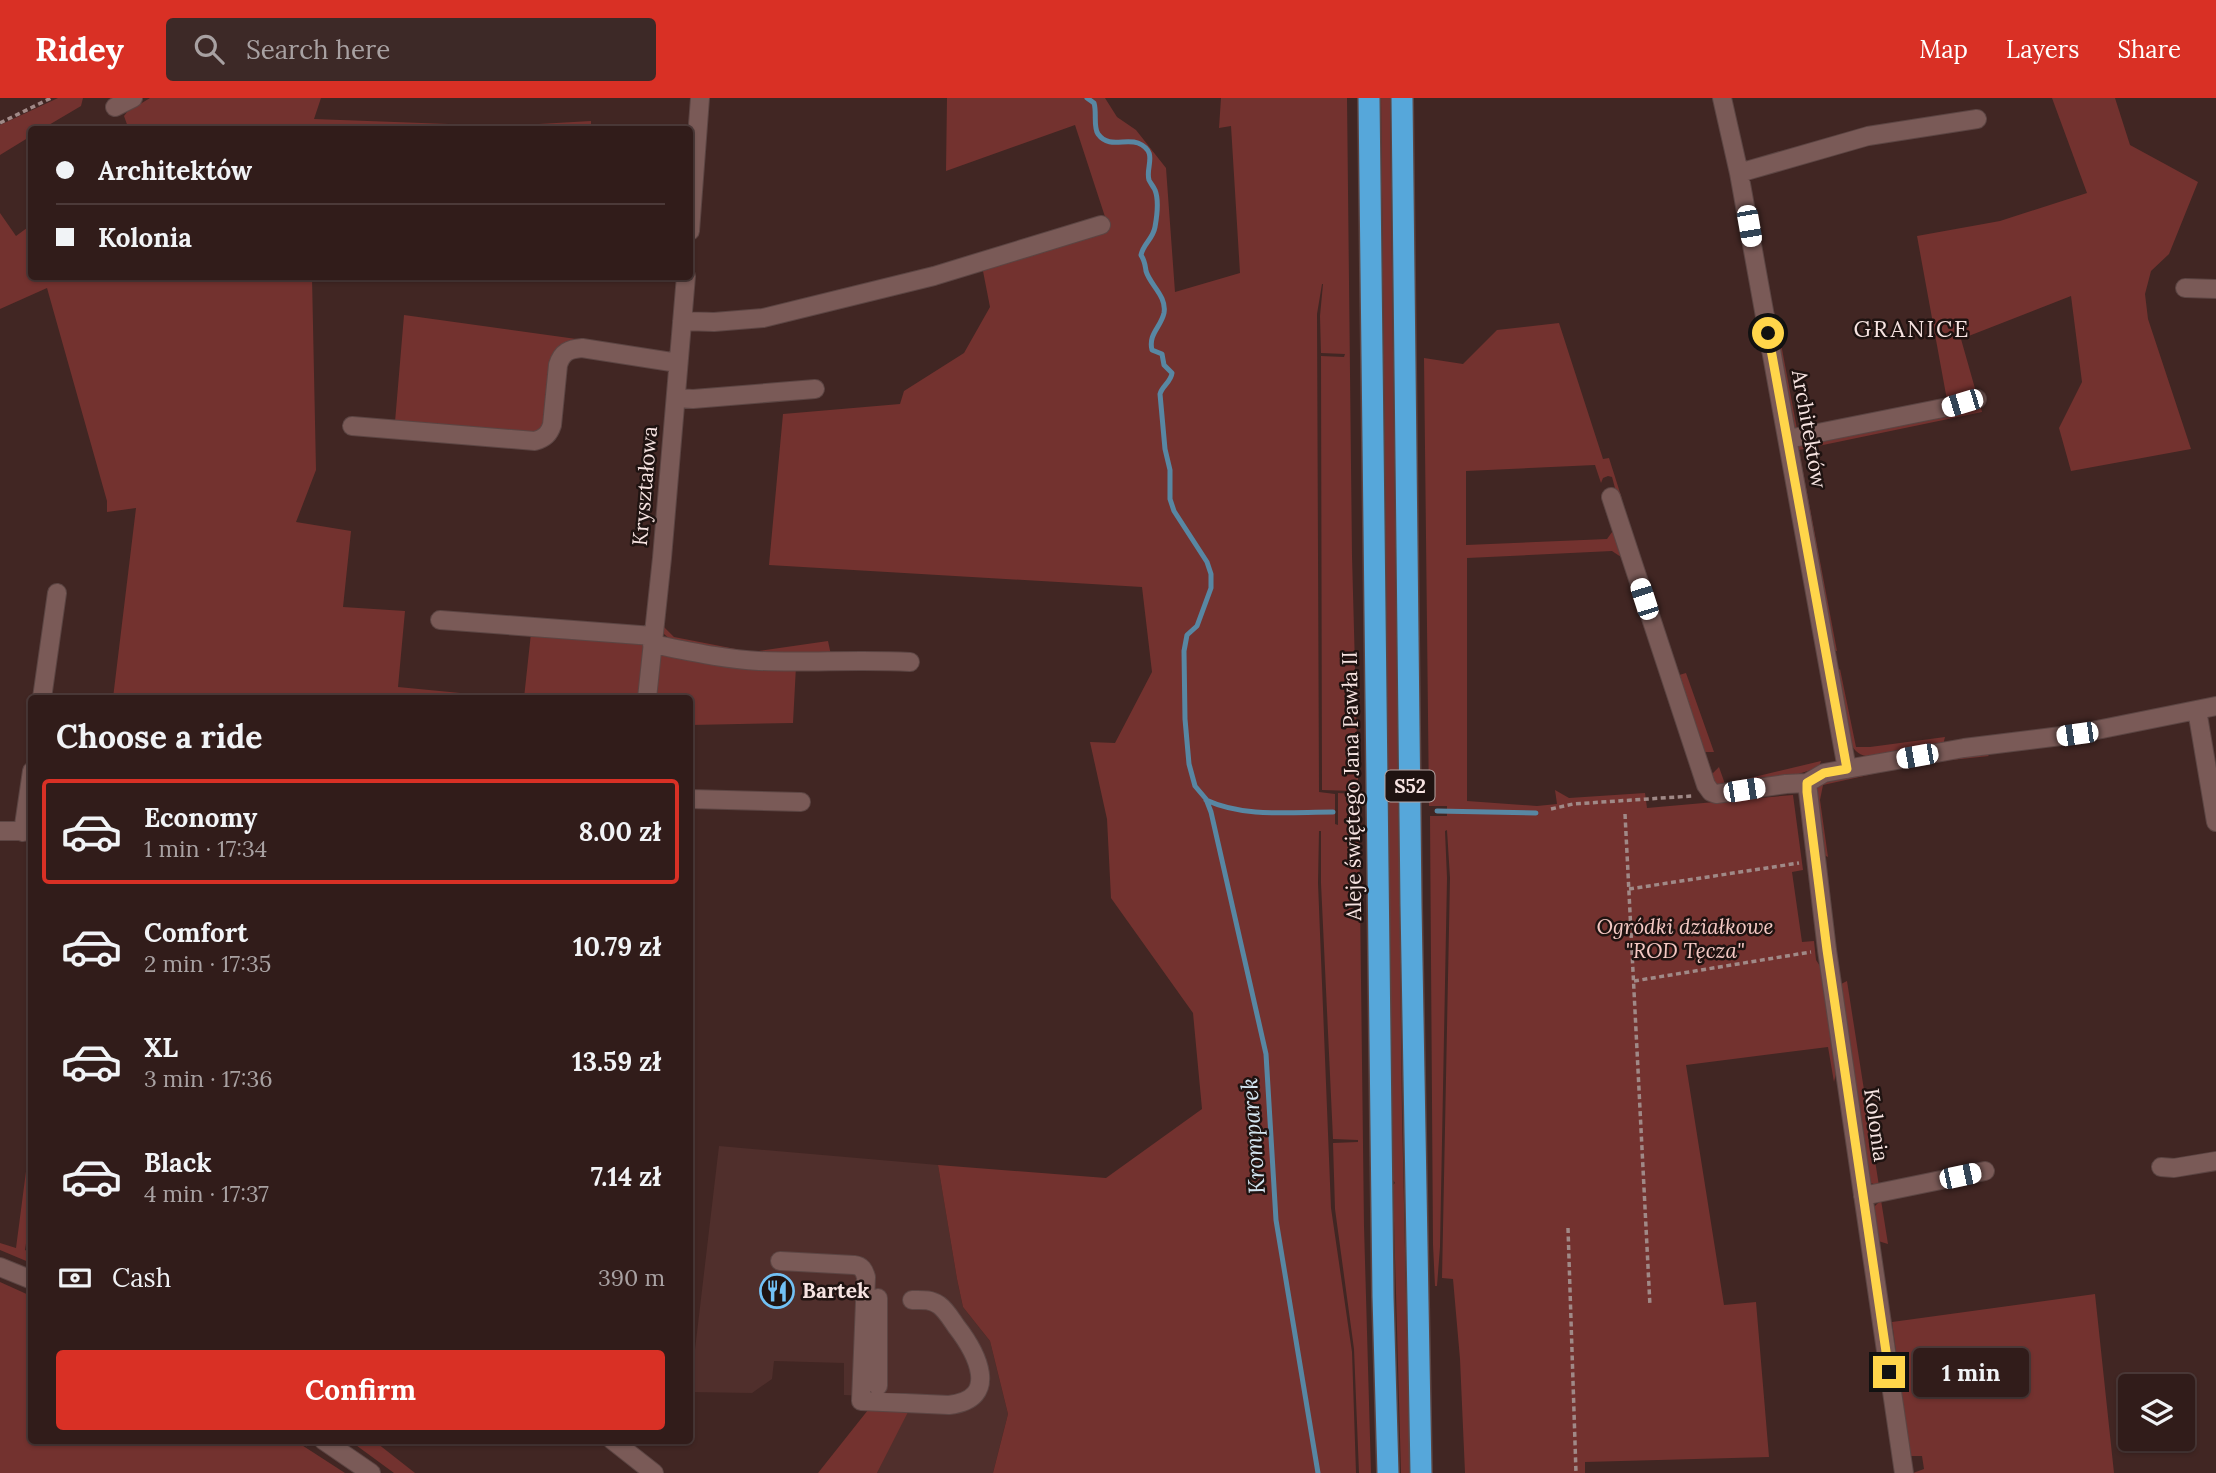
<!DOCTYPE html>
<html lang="en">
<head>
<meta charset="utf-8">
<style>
  body { margin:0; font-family:Lora,serif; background:#3d2927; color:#f1f3f6; height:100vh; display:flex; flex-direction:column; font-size:26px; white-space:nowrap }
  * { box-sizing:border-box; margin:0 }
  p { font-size:23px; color:#a8a1a2 }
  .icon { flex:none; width:38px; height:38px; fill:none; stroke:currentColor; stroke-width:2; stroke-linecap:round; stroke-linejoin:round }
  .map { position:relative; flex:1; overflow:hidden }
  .details { position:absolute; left:28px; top:597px; width:665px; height:749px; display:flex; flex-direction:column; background:#311c1a; border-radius:7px; box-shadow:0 2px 5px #0004,0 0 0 2px #4c3a39 }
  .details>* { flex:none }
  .banner { position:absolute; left:28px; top:28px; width:665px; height:154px; border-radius:7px; box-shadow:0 2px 5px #0004,0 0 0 2px #4c3a39; display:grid; align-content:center; height:154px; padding:0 28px; background:#311c1a }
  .buttons { position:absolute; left:2118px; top:1276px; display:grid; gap:14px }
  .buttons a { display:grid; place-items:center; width:77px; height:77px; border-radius:7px; background:#311c1a; box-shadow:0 2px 5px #0004,0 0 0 2px #4c3a39; font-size:35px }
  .end { position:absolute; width:32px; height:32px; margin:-16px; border:9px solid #ffd54a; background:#111; box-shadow:0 0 0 4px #111 }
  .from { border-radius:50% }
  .bubble { position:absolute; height:49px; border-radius:7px; background:#311c1a; box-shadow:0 2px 5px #0004,0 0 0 2px #4c3a39; font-size:23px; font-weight:700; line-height:49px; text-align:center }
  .car { position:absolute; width:21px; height:42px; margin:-21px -10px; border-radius:9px; box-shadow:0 0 5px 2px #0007; background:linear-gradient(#fff 24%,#345 0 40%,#fff 0 76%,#345 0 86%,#fff 0) }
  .banner b { display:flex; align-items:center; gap:24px; height:66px; font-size:26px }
  .banner b+b { border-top:2px solid #4c3a39 }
  .banner i { width:18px; height:18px; background:#f1f3f6 }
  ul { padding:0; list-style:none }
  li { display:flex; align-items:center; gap:21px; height:105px; margin:0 14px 10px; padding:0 14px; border:4px solid transparent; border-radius:7px }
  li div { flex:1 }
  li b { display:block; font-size:26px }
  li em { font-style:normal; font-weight:700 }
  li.current { border-color:#d93025 }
  li>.icon { width:63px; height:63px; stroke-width:1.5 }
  h2 { padding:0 28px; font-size:32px; line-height:84px }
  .pay { display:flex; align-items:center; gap:18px; height:77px; padding:0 28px; font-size:26px }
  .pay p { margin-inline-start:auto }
  .cta { display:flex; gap:14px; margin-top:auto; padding:14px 28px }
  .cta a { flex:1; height:80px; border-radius:7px; background:#d93025; color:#fff; font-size:28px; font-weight:700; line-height:80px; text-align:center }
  header { display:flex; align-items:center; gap:42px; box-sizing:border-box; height:98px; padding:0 35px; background:#d93025; color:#fff }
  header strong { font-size:33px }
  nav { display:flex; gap:38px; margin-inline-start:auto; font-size:24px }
  .search { width:490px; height:63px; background:#3d2927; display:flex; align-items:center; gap:18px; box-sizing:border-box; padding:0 24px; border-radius:7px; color:#a8a1a2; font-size:26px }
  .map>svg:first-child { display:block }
  .built { fill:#502f2c }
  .green { fill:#73322f; fill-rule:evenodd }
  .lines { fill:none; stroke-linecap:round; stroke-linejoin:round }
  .stream { stroke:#5887a3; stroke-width:5 }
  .minor-casing { stroke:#5c4543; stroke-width:20 }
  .highway-casing { stroke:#5c4543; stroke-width:24 }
  .path { stroke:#a08987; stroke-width:3.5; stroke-dasharray:5 3.5; stroke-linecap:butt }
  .minor { stroke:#7a5a57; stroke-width:18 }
  .highway { stroke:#56a7da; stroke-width:21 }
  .route { stroke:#ffd54a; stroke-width:9 }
  .labels { text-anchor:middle; stroke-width:5; stroke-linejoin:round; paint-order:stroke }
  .shield { fill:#1f1311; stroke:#b6a5a3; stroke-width:2 }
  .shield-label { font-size:19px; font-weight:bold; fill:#f6e3e1 }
  .street-label { font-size:21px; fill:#f6e3e1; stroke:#1f1311 }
  .park-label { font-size:21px; font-style:italic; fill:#f5c9c4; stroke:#1f1311 }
  .poi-label { font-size:21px; font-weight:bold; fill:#f6e3e1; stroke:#1f1311; text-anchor:start }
  .neighbourhood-label { font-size:23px; letter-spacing:2px; fill:#f6e3e1; stroke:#1f1311 }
  .water-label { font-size:23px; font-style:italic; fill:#d3e5f1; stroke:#1f1311 }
</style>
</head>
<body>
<header>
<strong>Ridey</strong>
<div class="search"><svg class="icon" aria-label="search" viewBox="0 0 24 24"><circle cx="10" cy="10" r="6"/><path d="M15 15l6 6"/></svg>Search here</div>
<nav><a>Map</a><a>Layers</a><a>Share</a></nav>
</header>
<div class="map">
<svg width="2216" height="1375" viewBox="0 0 2216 1375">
  <rect width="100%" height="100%" fill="#412623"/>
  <path class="built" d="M 719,1048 L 938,1067 L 957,1181 L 963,1209 L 990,1243 L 1008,1316 L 993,1375 L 877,1375 L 909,1310 L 953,1302 L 844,1297 L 844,1265 L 774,1263 L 772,1281 L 752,1295 L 690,1294 Z"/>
  <path class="green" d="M 58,0 L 83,0 L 81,8 L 42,31 L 32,32 L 31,38 L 0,57 L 0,27 Z
    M 150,0 L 321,0 L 314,21 L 503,28 L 591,23 L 591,32 L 129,32 L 124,18 L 127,14 Z
    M 947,0 L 1105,0 L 1117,19 L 1136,32 L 1166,70 L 1175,194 L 1240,175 L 1231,28 L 1219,30 L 1221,0 L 1347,0 L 1352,458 L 1359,717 L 1364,1128 L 1371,1375 L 1359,1375 L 1354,1251 L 1335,1111 L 1333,1045 L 1358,1044 L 1358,1042 L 1333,1041 L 1321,785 L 1321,733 L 1319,733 L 1318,785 L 1331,1110 L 1352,1254 L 1356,1375 L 993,1375 L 1008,1316 L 990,1243 L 963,1209 L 957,1181 L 938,1067 L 1106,1080 L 1202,1011 L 1193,915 L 1111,800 L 1107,721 L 1090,644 L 1115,645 L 1152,574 L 1142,489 L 769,467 L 783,316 L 900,306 L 904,293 L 964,255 L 990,209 L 982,168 L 1109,131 L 1075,27 L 946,73 ZM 1322,186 L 1323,186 L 1320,218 L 1321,255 L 1345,256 L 1344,259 L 1321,258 L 1322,692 L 1354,693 L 1353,696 L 1338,695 L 1338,727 L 1335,726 L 1335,696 L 1319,694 L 1317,216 Z
    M 1381,0 L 1390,0 L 1402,1016 L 1410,1375 L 1401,1375 L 1393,1087 L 1395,1085 L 1393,1082 L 1392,1022 Z
    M 2052,0 L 2115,0 L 2130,47 L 2198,84 L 2169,156 L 2151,173 L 2145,196 L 2148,221 L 2191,351 L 2071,373 L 2059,330 L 2082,284 L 2071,198 L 1961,241 L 1976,294 L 1928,309 L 1793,334 L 1774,240 L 1779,235 L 1797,331 L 1947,302 L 1917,138 L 2000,123 L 2087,95 Z
    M 0,115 L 16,138 L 31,127 L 32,178 L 312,179 L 316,372 L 296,424 L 351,433 L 343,509 L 405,513 L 398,589 L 481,597 L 481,600 L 113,600 L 136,410 L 107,414 L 107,403 L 47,190 L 0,211 Z
    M 404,217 L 670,254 L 666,258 L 572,246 L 548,325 L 541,336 L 395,324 Z
    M 1559,225 L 1603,361 L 1609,360 L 1622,401 L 1618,401 L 1612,379 L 1608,378 L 1603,380 L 1601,385 L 1595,367 L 1466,373 L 1466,447 L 1607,441 L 1615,430 L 1627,463 L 1612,453 L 1467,460 L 1467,703 L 1537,708 L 1557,706 L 1555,692 L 1569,700 L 1645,695 L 1647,710 L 1793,697 L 1803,772 L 1792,774 L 1802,844 L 1814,843 L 1816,862 L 1822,871 L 1838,966 L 1834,984 L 1828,949 L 1686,967 L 1724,1207 L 1756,1204 L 1769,1359 L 1585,1364 L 1585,1375 L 1465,1375 L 1460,1261 L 1453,1181 L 1442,1180 L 1450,780 L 1447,732 L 1445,733 L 1447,780 L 1440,1149 L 1437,1188 L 1435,1188 L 1433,1147 L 1430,718 L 1447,718 L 1447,708 L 1429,708 L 1424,260 L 1463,266 L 1497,232 Z
    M 1980,306 L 1982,314 L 1799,352 L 1837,553 L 1832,552 L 1795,351 L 1798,347 Z
    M 668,490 L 664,529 L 674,539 L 751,554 L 828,543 L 831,557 L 759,559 L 672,543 L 664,536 L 662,530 L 665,492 Z
    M 531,535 L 644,544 L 641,600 L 524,600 Z
    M 658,555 L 796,568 L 793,625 L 690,627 L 690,600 L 655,600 Z
    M 1840,571 L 1856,649 L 1870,649 L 1945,639 L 1943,647 L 1872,659 C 1863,658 1857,656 1852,648 L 1838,573 Z
    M 1686,575 L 1714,654 L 1703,654 L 1679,577 Z
    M 1984,654 L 1989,658 L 1923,665 L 1823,687 L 1820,702 L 1828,759 L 1820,755 L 1814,692 L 1821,683 Z
    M 1821,663 L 1819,669 C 1788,681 1750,689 1717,689 L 1711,681 L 1712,676 L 1719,669 L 1725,686 Z
    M 1847,883 L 1879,1088 L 1868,1084 L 1839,891 L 1841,886 Z
    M 31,1035 L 32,1106 L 25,1152 L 31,1155 L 31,1165 L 0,1152 L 0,1145 L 16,1150 Z
    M 1881,1102 L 1888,1146 L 1878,1143 L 1873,1110 Z
    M 0,1184 L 31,1198 L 32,1342 L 294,1342 L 345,1375 L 0,1375 Z
    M 2095,1196 L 2114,1375 L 1913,1375 L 1924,1371 L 1922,1358 L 1910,1358 L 1892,1224 Z
    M 910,1310 L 877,1375 L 818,1375 L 868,1312 Z
    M 349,1342 L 373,1342 L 415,1375 L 394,1375 Z"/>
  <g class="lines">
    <path class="stream" d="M 1087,0 L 1094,5 C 1097,14 1093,29 1098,36 C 1109,51 1125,40 1138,45 C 1159,54 1145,69 1149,82 C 1151,86 1153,88 1155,92 C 1159,102 1157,118 1155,129 C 1153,141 1143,146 1141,157 C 1145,163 1145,166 1146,173 C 1150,187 1167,198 1164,215 C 1161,229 1148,236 1152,252 L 1162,256 L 1164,267 L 1172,275 C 1171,284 1162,288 1160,296 L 1165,351 L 1170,372 L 1170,401 L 1174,413 L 1207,464 L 1211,476 L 1211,490 L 1197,528 L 1187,537 L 1184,553 L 1185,621 L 1189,666 L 1195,688 L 1206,701 L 1211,714 L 1266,956 L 1276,1122 L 1318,1375
      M 1206,702 C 1245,720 1291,714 1333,714
      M 1437,713 L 1536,715"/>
    <g class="minor-casing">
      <path id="minor" d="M 1722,0 L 1739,75 L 1847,671
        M 115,9 L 133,0
        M 1739,75 L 1868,38 L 1977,21
        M 690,133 L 700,0
        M 2185,190 L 2216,191
        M 682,223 L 714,224 L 763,220 L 934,178 L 1101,127
        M 676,300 L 693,301 L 815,291
        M 352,328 L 535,343 C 545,340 549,336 552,327 L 558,267 C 562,254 569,251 582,250 L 678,265
        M 1788,341 L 1948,309 L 1977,301
        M 1611,399 L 1706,687 L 1711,694 L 1716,696 L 1786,686 L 1807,685 L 1824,675 L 1964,650 L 2077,636 L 2216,608
        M 440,522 L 653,538
        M 652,546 C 688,553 723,561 759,563 C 809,565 859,561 910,564
        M 42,600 L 57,495
        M 647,600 L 662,460 L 686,178
        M 2197,612 L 2216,724
        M 1807,685 L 1827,852 L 1904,1375
        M 690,701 L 801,704
        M 0,733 L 32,733
        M 23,734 L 32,673
        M 2161,1069 L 2174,1070 L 2216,1063
        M 1863,1098 L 1985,1073
        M 780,1163 L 854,1167 C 862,1168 864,1172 866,1179 L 861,1303 L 949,1307 C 1001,1301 977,1255 956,1228 C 951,1221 946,1212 939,1207 C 930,1201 922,1202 912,1202
        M 0,1169 L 32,1182
        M 878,1288 L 878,1200
        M 323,1342 L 371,1375
        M 612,1342 L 654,1375"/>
    </g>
    <g class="highway-casing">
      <path id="highway" d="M 1369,0 L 1383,1199 L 1388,1375
        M 1402,0 L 1411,807 L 1421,1375"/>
    </g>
    <path class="path" d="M 0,25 L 51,0
      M 1551,711 L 1573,706 L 1692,698
      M 1625,716 L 1650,1208
      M 1629,791 L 1799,765
      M 1634,883 L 1811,854
      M 1568,1130 L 1576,1375
      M 300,1342 L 307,1347"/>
    <use href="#minor" class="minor"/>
    <use href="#highway" class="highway"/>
  </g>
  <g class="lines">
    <path class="route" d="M 1768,235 L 1847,671 L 1824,675 L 1807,685 L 1807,694 L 1827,852 L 1889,1274"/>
  </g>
  <defs>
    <g id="restaurant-ring" transform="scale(1.75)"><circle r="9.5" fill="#1f1311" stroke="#72c1f5" stroke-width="1.5"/><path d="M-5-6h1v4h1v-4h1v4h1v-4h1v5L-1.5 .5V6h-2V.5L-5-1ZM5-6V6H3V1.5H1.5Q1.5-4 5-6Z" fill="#72c1f5"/></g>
  </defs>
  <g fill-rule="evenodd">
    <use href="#restaurant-ring" x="777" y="1193"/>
  </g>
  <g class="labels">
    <rect class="shield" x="1385.5" y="672.5" width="49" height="31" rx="5"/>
    <g class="shield-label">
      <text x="1410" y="695">S52</text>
    </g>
    <g class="street-label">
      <text transform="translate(1809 331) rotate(80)" y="7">Architektów</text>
      <text transform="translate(645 388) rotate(-85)" y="7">Kryształowa</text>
      <text transform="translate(1352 688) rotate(-91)" y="7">Aleje świętego Jana Pawła II</text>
      <text transform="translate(1876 1027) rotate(82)" y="7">Kolonia</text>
    </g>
    <g class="park-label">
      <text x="1685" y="836">Ogródki działkowe<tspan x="1685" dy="24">"ROD Tęcza"</tspan></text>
    </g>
    <g class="poi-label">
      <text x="802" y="1200">Bartek</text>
    </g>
    <g class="neighbourhood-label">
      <text x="1912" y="239">GRANICE</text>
    </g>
    <g class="water-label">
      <text transform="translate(1253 1038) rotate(-94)" y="8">Kromparek</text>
    </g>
  </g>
</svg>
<div class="buttons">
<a><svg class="icon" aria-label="layers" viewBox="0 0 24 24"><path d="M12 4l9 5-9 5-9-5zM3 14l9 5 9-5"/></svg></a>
</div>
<i class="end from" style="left:1768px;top:235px"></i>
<i class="end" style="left:1889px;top:1274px"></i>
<div class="bubble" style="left:1913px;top:1250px;width:116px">1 min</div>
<i class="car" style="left:1749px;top:128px;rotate:170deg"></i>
<i class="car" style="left:1962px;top:305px;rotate:253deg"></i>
<i class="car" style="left:1644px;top:501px;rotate:342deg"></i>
<i class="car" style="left:2077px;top:636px;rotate:262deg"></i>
<i class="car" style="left:1917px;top:658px;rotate:260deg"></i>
<i class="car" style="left:1744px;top:692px;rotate:81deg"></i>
<i class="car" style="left:1960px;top:1078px;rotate:78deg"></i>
<div class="banner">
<b><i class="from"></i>Architektów</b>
<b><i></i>Kolonia</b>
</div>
<section class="details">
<h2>Choose a ride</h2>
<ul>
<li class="current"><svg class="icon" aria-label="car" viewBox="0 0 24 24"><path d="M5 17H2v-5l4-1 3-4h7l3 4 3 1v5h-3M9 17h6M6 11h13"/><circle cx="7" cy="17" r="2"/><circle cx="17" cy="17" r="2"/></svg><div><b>Economy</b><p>1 min · 17:34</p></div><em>8.00 zł</em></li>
<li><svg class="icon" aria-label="car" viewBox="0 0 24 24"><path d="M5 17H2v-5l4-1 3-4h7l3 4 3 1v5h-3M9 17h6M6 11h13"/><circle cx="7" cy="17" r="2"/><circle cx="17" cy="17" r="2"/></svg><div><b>Comfort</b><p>2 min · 17:35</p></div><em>10.79 zł</em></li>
<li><svg class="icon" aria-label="car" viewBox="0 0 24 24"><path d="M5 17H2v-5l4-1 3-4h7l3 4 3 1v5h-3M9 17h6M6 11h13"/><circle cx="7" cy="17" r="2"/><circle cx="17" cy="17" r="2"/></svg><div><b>XL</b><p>3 min · 17:36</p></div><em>13.59 zł</em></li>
<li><svg class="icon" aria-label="car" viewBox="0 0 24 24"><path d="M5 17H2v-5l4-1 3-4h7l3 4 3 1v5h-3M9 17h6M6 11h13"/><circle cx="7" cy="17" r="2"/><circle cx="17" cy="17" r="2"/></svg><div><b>Black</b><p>4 min · 17:37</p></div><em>7.14 zł</em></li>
</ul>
<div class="pay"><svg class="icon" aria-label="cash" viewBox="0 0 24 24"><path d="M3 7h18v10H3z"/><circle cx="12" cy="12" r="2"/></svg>Cash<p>390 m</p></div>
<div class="cta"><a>Confirm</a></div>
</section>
</div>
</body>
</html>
